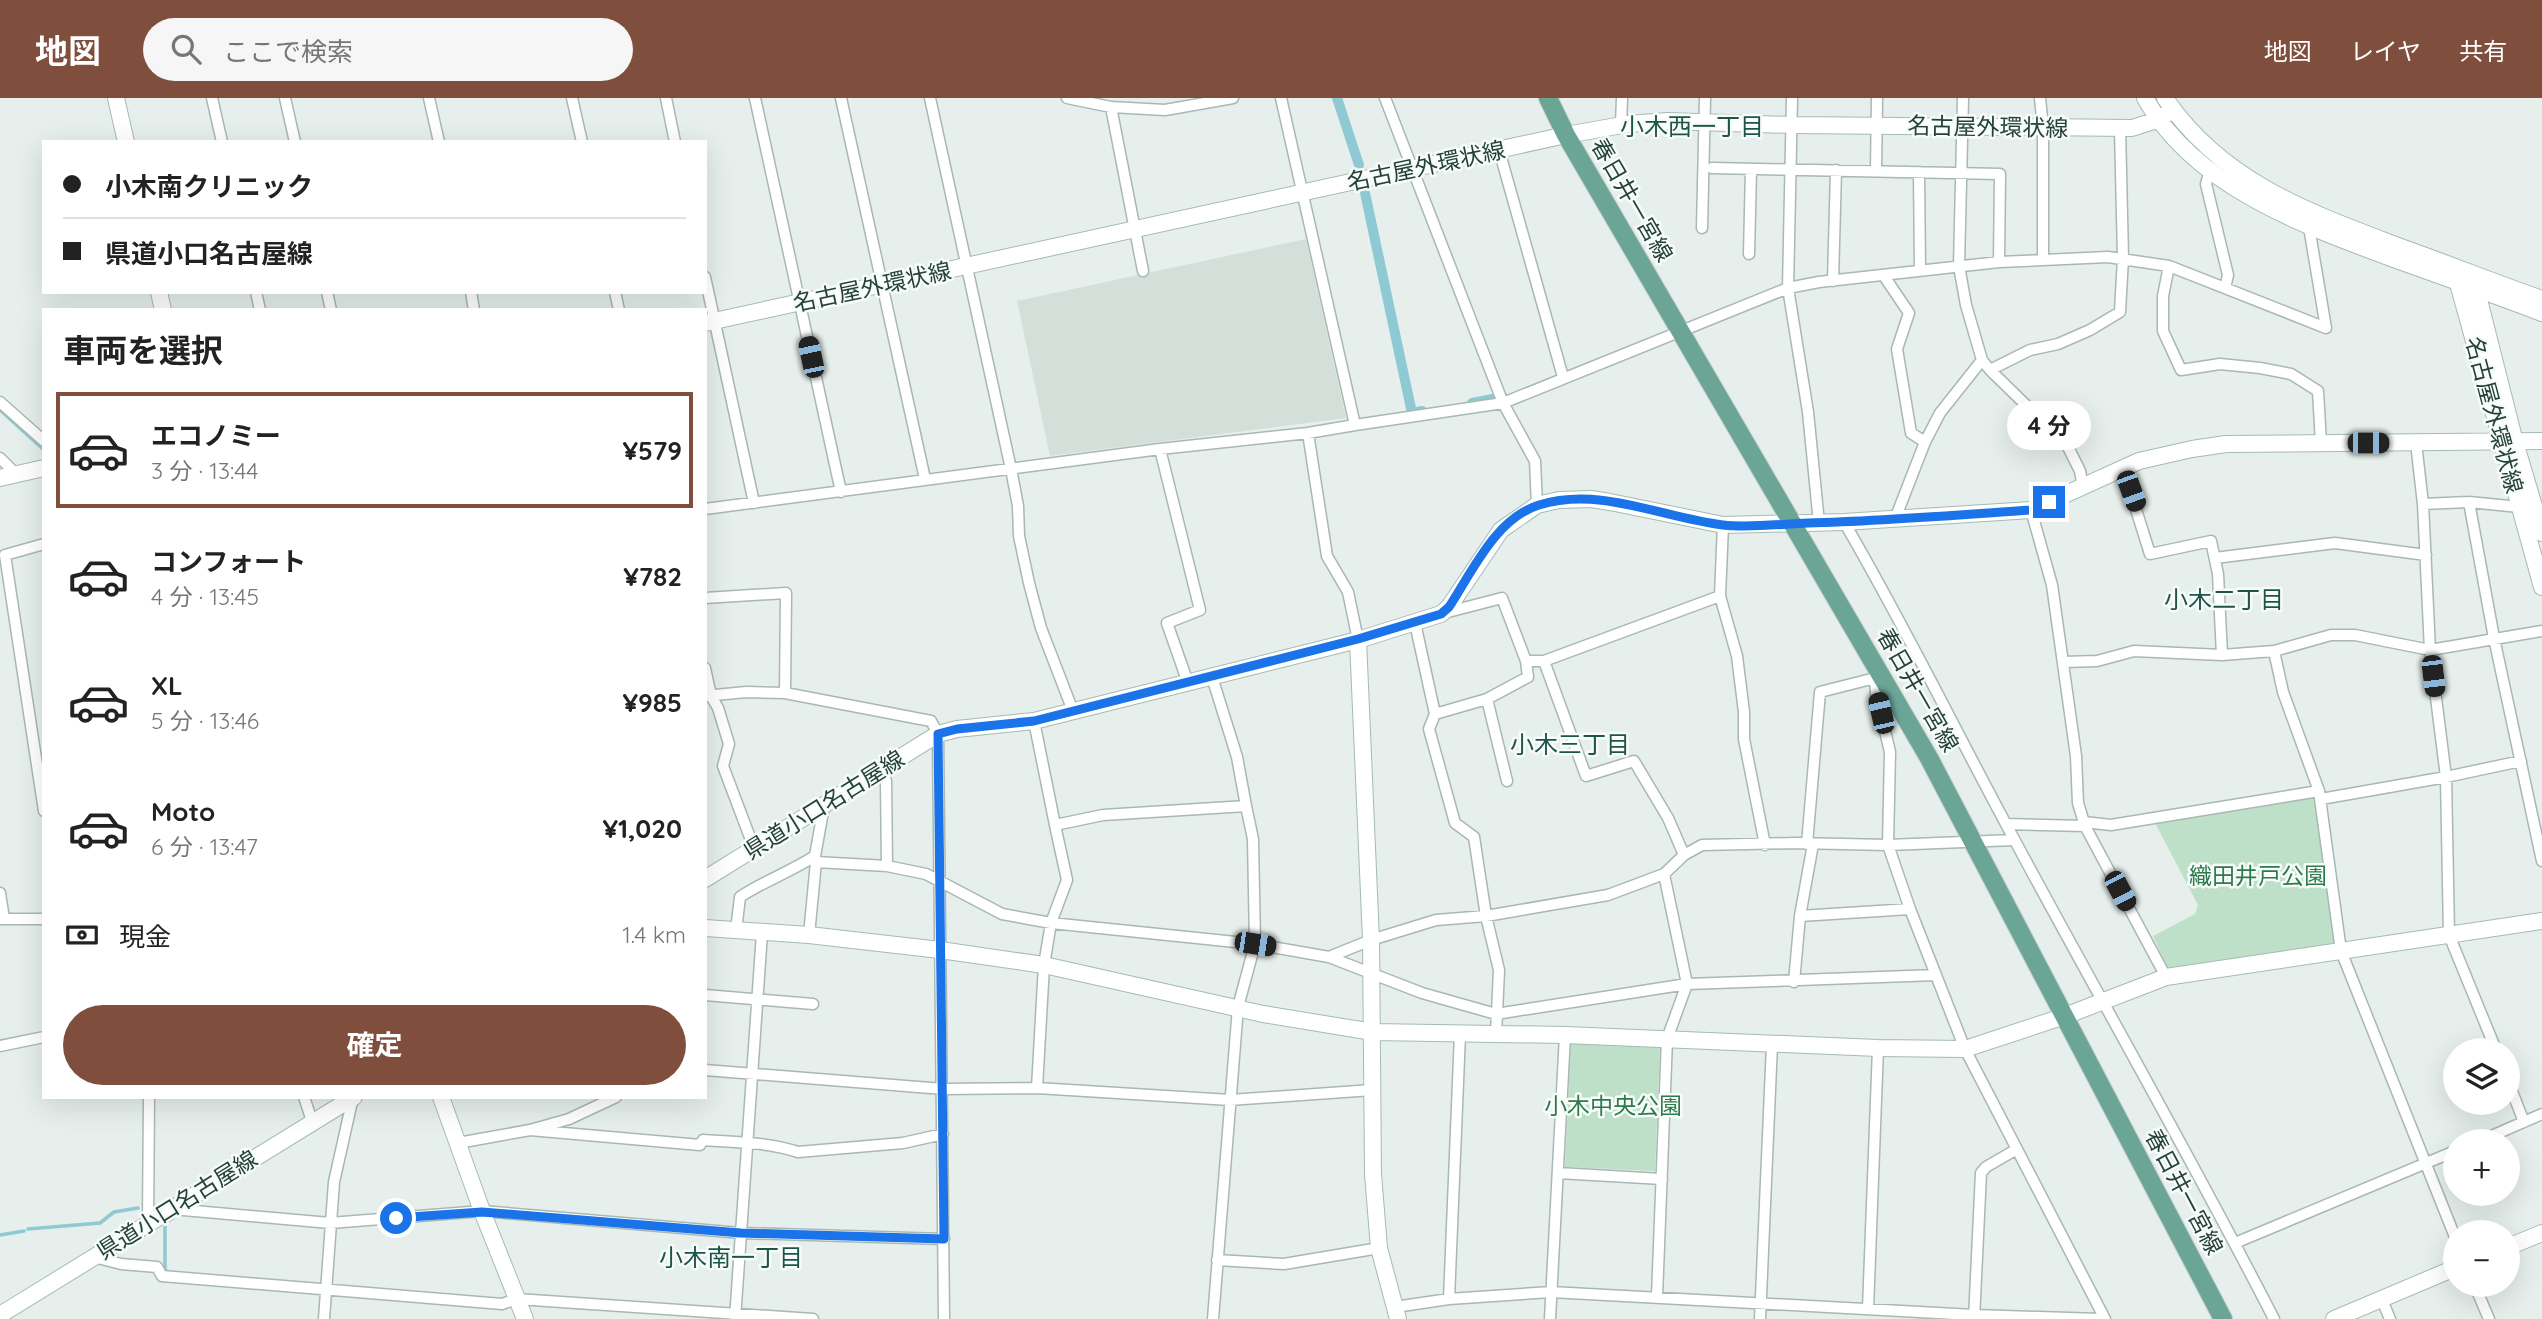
<!DOCTYPE html>
<html lang="ja">
<head>
<meta charset="utf-8">
<style>
  body { margin:0; font-family:Quicksand,"Noto Sans JP",sans-serif; background:#f6f6f6; color:#222; height:100vh; display:flex; flex-direction:column; font-size:26px; white-space:nowrap }
  * { box-sizing:border-box; margin:0 }
  p { font-size:23px; color:#767676 }
  .icon { flex:none; width:38px; height:38px; fill:none; stroke:currentColor; stroke-width:2; stroke-linecap:round; stroke-linejoin:round }
  .map { position:relative; flex:1; overflow:hidden }
  .details { position:absolute; left:42px; top:210px; width:665px; height:791px; display:flex; flex-direction:column; background:#fff; border-radius:0px; box-shadow:0 7px 28px #0002 }
  .details>* { flex:none }
  .hud { position:absolute; left:42px; top:42px; width:665px; height:154px; border-radius:0px; box-shadow:0 7px 28px #0002; display:grid; align-content:center; height:154px; padding:0 21px; background:#fff }
  .buttons { position:absolute; left:2443px; top:940px; display:grid; gap:14px }
  .buttons a { display:grid; place-items:center; width:77px; height:77px; border-radius:50%; background:#fff; box-shadow:0 7px 28px #0002; font-size:35px }
  .end { position:absolute; width:32px; height:32px; margin:-16px; border:9px solid #1a73e8; background:#fff; box-shadow:0 0 0 4px #fff }
  .from { border-radius:50% }
  .bubble { position:absolute; height:49px; border-radius:24px; background:#fff; box-shadow:0 7px 28px #0002; font-size:23px; font-weight:700; line-height:49px; text-align:center }
  .car { position:absolute; width:21px; height:42px; margin:-21px -10px; border-radius:9px; box-shadow:0 0 5px 2px #0007; background:linear-gradient(#222 24%,#8ab4d8 0 40%,#222 0 76%,#8ab4d8 0 86%,#222 0) }
  .hud b { display:flex; align-items:center; gap:24px; height:66px; font-size:26px }
  .hud b+b { border-top:2px solid #e0e0e0 }
  .hud i { width:18px; height:18px; background:#222 }
  ul { padding:0; list-style:none }
  li { display:flex; align-items:center; gap:21px; height:116px; margin:0 14px 10px; padding:0 7px; border:4px solid transparent; border-radius:0px }
  li div { flex:1 }
  li b { display:block; font-size:26px }
  li em { font-style:normal; font-weight:700 }
  li.on { border-color:#804e3d }
  li>.icon { width:63px; height:63px; stroke-width:1.5 }
  h2 { padding:0 21px; font-size:32px; line-height:84px }
  .pay { display:flex; align-items:center; gap:18px; height:77px; padding:0 21px; font-size:26px }
  .pay p { margin-inline-start:auto }
  .button { display:flex; gap:14px; margin-top:auto; padding:14px 21px }
  .button a { flex:1; height:80px; border-radius:42px; background:#804e3d; color:#fff; font-size:28px; font-weight:700; line-height:80px; text-align:center }
  header { display:flex; align-items:center; gap:42px; box-sizing:border-box; height:98px; padding:0 35px; background:#804e3d; color:#fff }
  header strong { font-size:33px }
  nav { display:flex; gap:38px; margin-inline-start:auto; font-size:24px }
  .search { width:490px; height:63px; background:#f6f6f6; display:flex; align-items:center; gap:18px; box-sizing:border-box; padding:0 24px; border-radius:38px; color:#767676; font-size:26px }
  .map>svg:first-child { display:block }
  .built { fill:#d4dfda }
  .green { fill:#bfe0c8 }
  .lines { fill:none; stroke-linecap:round; stroke-linejoin:round }
  .stream { stroke:#8ec9d4; stroke-width:3.5 }
  .canal { stroke:#8ec9d4; stroke-width:10 }
  .street-casing { stroke:#a8b8b2; stroke-width:13 }
  .secondary-casing { stroke:#a4bbb3; stroke-width:18 }
  .primary-casing { stroke:#c2cac8; stroke-width:20 }
  .street { stroke:#fff; stroke-width:10 }
  .secondary { stroke:#fff; stroke-width:16 }
  .primary { stroke:#6aa596; stroke-width:18 }
  .route { stroke:#1a73e8; stroke-width:9 }
  .labels { text-anchor:middle; stroke-width:5; stroke-linejoin:round; paint-order:stroke }
  .street-label { font-size:23px; fill:#24423a; stroke:#f7fbf9 }
  .park-label { font-size:23px; fill:#2d7a4b; stroke:#f7fbf9 }
  .neighbourhood-label { font-size:24px; fill:#1f5548; stroke:#f7fbf9 }
</style>
</head>
<body>
<header>
<strong>地図</strong>
<div class="search"><svg class="icon" aria-label="search" viewBox="0 0 24 24"><circle cx="10" cy="10" r="6"/><path d="M15 15l6 6"/></svg>ここで検索</div>
<nav><a>地図</a><a>レイヤ</a><a>共有</a></nav>
</header>
<div class="map">
<svg width="2542" height="1221" viewBox="0 0 2542 1221">
  <rect width="100%" height="100%" fill="#e6efeb"/>
  <path class="built" d="M 1306,141 L 1346,320 L 1050,358 L 1017,203 Z"/>
  <path class="green" d="M 2316,698 L 2334,849 L 2169,874 L 2153,838 L 2195,816 L 2198,807 L 2155,725 Z
    M 1571,943 L 1660,948 L 1655,1073 L 1565,1069 Z"/>
  <g class="lines">
    <path class="stream" d="M 0,312 L 43,351
      M 28,1131 L 100,1125 L 114,1114 L 138,1110
      M 0,1137 L 24,1133
      M 167,1173 L 165,1173 L 165,1125 L 173,1120"/>
    <path class="canal" d="M 1337,0 L 1359,67
      M 1365,95 L 1412,315 L 1422,313
      M 1472,305 L 1493,301"/>
    <g class="street-casing">
      <path id="street" d="M 212,0 L 222,44
        M 285,0 L 295,44
        M 429,0 L 439,44
        M 572,0 L 582,44
        M 666,0 L 675,44
        M 755,0 L 841,394
        M 841,0 L 925,381
        M 930,0 L 1011,371 L 1018,408 L 1019,438 L 1029,485 L 1041,530 L 1073,613
        M 1067,0 L 1111,9 L 1165,12 L 1233,0
        M 1281,0 L 1355,327 L 1503,305 L 1535,363 L 1537,407
        M 1385,0 L 1503,305 L 1788,190 L 1819,184 L 1999,164 L 2108,159 L 2169,168 L 2326,230 L 2309,129
        M 1792,0 L 1788,190 L 1808,314 L 1819,425
        M 1963,0 L 1959,168 L 1966,207 L 1982,262 L 1990,272 L 2067,347 L 2080,373 L 2083,389
        M 2040,0 L 2043,30 L 2043,161
        M 1111,9 L 1143,173
        M 1621,27 L 1622,0
        M 1499,52 L 1563,279
        M 1712,70 L 2000,76 L 1999,164
        M 2210,72 L 2206,86 L 2228,177 L 2225,190
        M 1876,73 L 1877,0
        M 1919,74 L 1920,173
        M 1702,130 L 1705,0
        M 1749,156 L 1751,71
        M 2169,168 L 2163,198 L 2163,233 L 2181,272 L 2220,266 L 2260,270 L 2291,276 L 2318,293 L 2321,345
        M 1884,178 L 1909,215 L 1897,251 L 1911,335 L 1925,344
        M 705,179 L 754,405
        M 1833,183 L 1836,72
        M 256,194 L 260,212
        M 327,194 L 331,212
        M 471,194 L 474,212
        M 615,194 L 619,212
        M 1990,272 L 2030,252 L 2058,246 L 2090,232 L 2120,214 L 2123,160 L 2120,30
        M 0,304 L 44,343
        M 1308,335 L 1327,458 L 1348,494 L 1358,542
        M 2416,345 L 2423,406 L 2430,552 L 2446,679 L 2449,837 L 2496,952
        M 1160,351 L 1200,512 L 1167,525 L 1188,585
        M 0,360 L 17,377
        M 2123,370 L 2150,456 L 2211,443 L 2218,476 L 2222,557
        M 2469,404 L 2494,540 L 2542,763
        M 2423,406 L 2469,404 L 2519,409
        M 705,411 L 1160,351 L 1308,335 L 1355,327
        M 2031,412 L 2052,487 L 2076,658 L 2078,705 L 2085,728 L 2166,879
        M 1895,421 L 1925,344 L 1940,315 L 1982,262
        M 1844,424 C 1905,528 1957,636 2014,741 C 2100,901 2191,1059 2274,1221
        M 1723,427 L 1720,498 L 1737,558 L 1744,614 L 1744,641 L 1765,747
        M 44,446 L 5,457 L 44,713
        M 2215,460 L 2335,445 L 2426,457
        M 705,500 L 786,495 L 785,595
        M 1444,515 L 1502,500 L 1526,563
        M 1415,525 L 1435,616 L 1429,631 L 1455,725 L 1474,739 L 1486,818 L 1499,872 L 1496,937
        M 2274,553 L 2283,594 L 2319,693 L 2341,853 L 2455,1139
        M 2063,564 L 2097,563 L 2134,553 L 2222,557 L 2274,553 L 2331,537 L 2355,537 L 2430,552 L 2542,533
        M 705,570 L 711,598 L 718,610 L 729,646 L 723,668 L 754,750
        M 1880,576 L 1875,580 L 1876,595 L 1890,654 L 1888,747 L 1910,811 L 1965,951 L 2105,1221
        M 1212,579 L 1237,659 L 1246,708
        M 705,598 L 746,594 L 785,595 L 931,623 L 938,636 L 944,1221
        M 1487,601 L 1507,683
        M 1435,616 L 1487,601 L 1528,579 L 1526,563 L 1544,563
        M 1034,623 L 1055,727 L 1103,717 L 1246,708 L 1253,741 L 1255,846 L 1238,909 L 1213,1221
        M 882,670 L 886,683 L 887,768
        M 2321,701 L 2446,679 L 2521,663
        M 2084,724 L 2111,727 L 2319,693
        M 2006,726 L 2085,728
        M 1807,746 L 1820,594 L 1875,580
        M 1684,757 L 1668,720 L 1634,663 L 1586,678 L 1544,563 L 1720,498
        M 816,764 L 887,768 L 926,776 L 1002,816 L 1051,825 L 1255,846 L 1329,859 L 1422,895 L 1496,916 L 1687,886 L 1936,877
        M 0,795 L 4,821
        M 1800,818 L 1910,811
        M 0,821 L 44,821
        M 736,832 L 740,799 C 764,783 790,774 815,758
        M 809,837 L 816,764 L 815,758 L 824,708
        M 1329,859 L 1371,842 L 1436,822 L 1486,818 L 1608,797 L 1664,776 L 1684,757 L 1702,747 L 1796,745 L 1888,747 L 2014,742
        M 1794,884 L 1800,818 L 1813,746
        M 705,897 L 813,906
        M 0,948 L 44,939
        M 705,972 L 943,991 L 1037,990 L 1230,1002 L 1372,992
        M 2508,983 L 2524,1024
        M 1037,990 L 1044,867 L 1051,825 L 1067,782 L 1055,727
        M 304,999 L 312,1023
        M 530,1032 L 700,1047 L 703,1042 C 735,1044 768,1044 798,1054 L 903,1045 L 943,1036
        M 2480,1043 L 2542,1016
        M 458,1045 L 530,1032 L 569,1021 L 616,999
        M 1558,1075 L 1662,1081
        M 172,1111 L 330,1125 L 482,1113 L 741,1135 L 944,1141
        M 148,1125 L 149,999
        M 2235,1145 L 2455,1053
        M 94,1159 L 121,1166 L 157,1169 L 162,1178 L 502,1206 L 517,1201 L 813,1221
        M 1217,1162 L 1284,1166 L 1379,1150
        M 2474,1186 L 2489,1221
        M 1657,1199 L 1667,941 L 1687,886 L 1664,776
        M 1449,1201 L 1460,936
        M 2382,1202 L 2390,1221
        M 1395,1209 L 1449,1201 L 1551,1194 L 1974,1217 L 2099,1221
        M 1868,1211 L 1878,950
        M 324,1221 L 334,1084 L 353,999
        M 735,1221 L 762,835
        M 1550,1221 L 1565,937
        M 1760,1221 L 1772,946
        M 1974,1221 L 1981,1075 L 1986,1069 L 2017,1051"/>
    </g>
    <g class="secondary-casing">
      <path id="secondary" d="M 116,0 L 126,44
        M 2145,0 C 2194,88 2302,127 2391,160 C 2441,178 2492,196 2542,215
        M 2165,0 C 2223,86 2314,116 2406,151 C 2451,167 2496,185 2542,201
        M 2456,178 L 2542,489
        M 2474,182 L 2515,344 L 2542,435
        M 159,194 L 163,212
        M 705,225 L 1566,37 L 1628,26 L 1668,23 L 1791,27 L 2132,30 L 2157,22 L 2173,12
        M 0,380 L 44,370
        M 1358,542 L 1371,842 L 1373,1076 L 1379,1150 L 1398,1221
        M 705,781 L 938,636 L 957,631 L 1034,623 L 1358,542 L 1441,516 L 1449,509 L 1501,432 L 1537,407 L 1559,402 L 1591,401 L 1610,404 L 1723,427 L 1844,424 L 2031,412 L 2139,363 L 2192,351 L 2226,346 L 2542,343
        M 705,830 L 809,837 L 940,852 L 1044,867 L 1263,916 L 1373,934 L 1565,937 L 1878,950 L 1965,951 L 2065,918 L 2166,879 L 2542,823
        M 441,999 L 482,1113 L 525,1221
        M 2508,1149 L 2542,1135
        M 0,1217 L 354,999
        M 2334,1221 L 2455,1170"/>
    </g>
    <g class="primary-casing">
      <path id="primary" d="M 1548,0 L 1566,37 L 1929,660 L 2223,1221"/>
    </g>
    <use href="#street" class="street"/>
    <use href="#secondary" class="secondary"/>
    <use href="#primary" class="primary"/>
  </g>
  <g class="lines">
    <path class="route" d="M 396,1120 L 482,1114 L 741,1135 L 944,1141 L 938,636 L 957,631 L 1034,623 L 1358,541 L 1441,516 L 1449,509 C 1472,474 1496,420 1539,407 C 1601,388 1662,420 1723,427 C 1750,430 1780,426 1808,425 C 1882,423 1957,417 2031,412 L 2049,404"/>
  </g>
  <g class="labels">
    <g class="street-label">
      <text transform="translate(1988 29) rotate(1)" y="8">名古屋外環状線</text>
      <text transform="translate(1426 68) rotate(-12)" y="8">名古屋外環状線</text>
      <text transform="translate(1632 102) rotate(60)" y="8">春日井一宮線</text>
      <text transform="translate(872 189) rotate(-12)" y="8">名古屋外環状線</text>
      <text transform="translate(2494 317) rotate(75)" y="8">名古屋外環状線</text>
      <text transform="translate(1918 592) rotate(60)" y="8">春日井一宮線</text>
      <text transform="translate(824 707) rotate(-32)" y="8">県道小口名古屋線</text>
      <text transform="translate(2184 1094) rotate(62)" y="8">春日井一宮線</text>
      <text transform="translate(177 1107) rotate(-32)" y="8">県道小口名古屋線</text>
    </g>
    <g class="park-label">
      <text x="2258" y="786">織田井戸公園</text>
      <text x="1613" y="1016">小木中央公園</text>
    </g>
    <g class="neighbourhood-label">
      <text x="1692" y="37">小木西一丁目</text>
      <text x="2224" y="510">小木二丁目</text>
      <text x="1570" y="655">小木三丁目</text>
      <text x="731" y="1168">小木南一丁目</text>
    </g>
  </g>
</svg>
<div class="buttons">
<a><svg class="icon" aria-label="layers" viewBox="0 0 24 24"><path d="M12 4l9 5-9 5-9-5zM3 14l9 5 9-5"/></svg></a>
<a>+</a>
<a>−</a>
</div>
<i class="end from" style="left:396px;top:1120px"></i>
<i class="end" style="left:2049px;top:404px"></i>
<div class="bubble" style="left:2007px;top:303px;width:84px">4 分</div>
<i class="car" style="left:811px;top:259px;rotate:348deg"></i>
<i class="car" style="left:2368px;top:345px;rotate:90deg"></i>
<i class="car" style="left:2131px;top:393px;rotate:160deg"></i>
<i class="car" style="left:2433px;top:578px;rotate:173deg"></i>
<i class="car" style="left:1881px;top:615px;rotate:347deg"></i>
<i class="car" style="left:2120px;top:793px;rotate:152deg"></i>
<i class="car" style="left:1255px;top:846px;rotate:99deg"></i>
<div class="hud">
<b><i class="from"></i>小木南クリニック</b>
<b><i></i>県道小口名古屋線</b>
</div>
<section class="details">
<h2>車両を選択</h2>
<ul>
<li class="on"><svg class="icon" aria-label="car" viewBox="0 0 24 24"><path d="M5 17H2v-5l4-1 3-4h7l3 4 3 1v5h-3M9 17h6M6 11h13"/><circle cx="7" cy="17" r="2"/><circle cx="17" cy="17" r="2"/></svg><div><b>エコノミー</b><p>3 分 · 13:44</p></div><em>¥579</em></li>
<li><svg class="icon" aria-label="car" viewBox="0 0 24 24"><path d="M5 17H2v-5l4-1 3-4h7l3 4 3 1v5h-3M9 17h6M6 11h13"/><circle cx="7" cy="17" r="2"/><circle cx="17" cy="17" r="2"/></svg><div><b>コンフォート</b><p>4 分 · 13:45</p></div><em>¥782</em></li>
<li><svg class="icon" aria-label="car" viewBox="0 0 24 24"><path d="M5 17H2v-5l4-1 3-4h7l3 4 3 1v5h-3M9 17h6M6 11h13"/><circle cx="7" cy="17" r="2"/><circle cx="17" cy="17" r="2"/></svg><div><b>XL</b><p>5 分 · 13:46</p></div><em>¥985</em></li>
<li><svg class="icon" aria-label="car" viewBox="0 0 24 24"><path d="M5 17H2v-5l4-1 3-4h7l3 4 3 1v5h-3M9 17h6M6 11h13"/><circle cx="7" cy="17" r="2"/><circle cx="17" cy="17" r="2"/></svg><div><b>Moto</b><p>6 分 · 13:47</p></div><em>¥1,020</em></li>
</ul>
<div class="pay"><svg class="icon" aria-label="cash" viewBox="0 0 24 24"><path d="M3 7h18v10H3z"/><circle cx="12" cy="12" r="2"/></svg>現金<p>1.4 km</p></div>
<div class="button"><a>確定</a></div>
</section>
</div>
</body>
</html>
